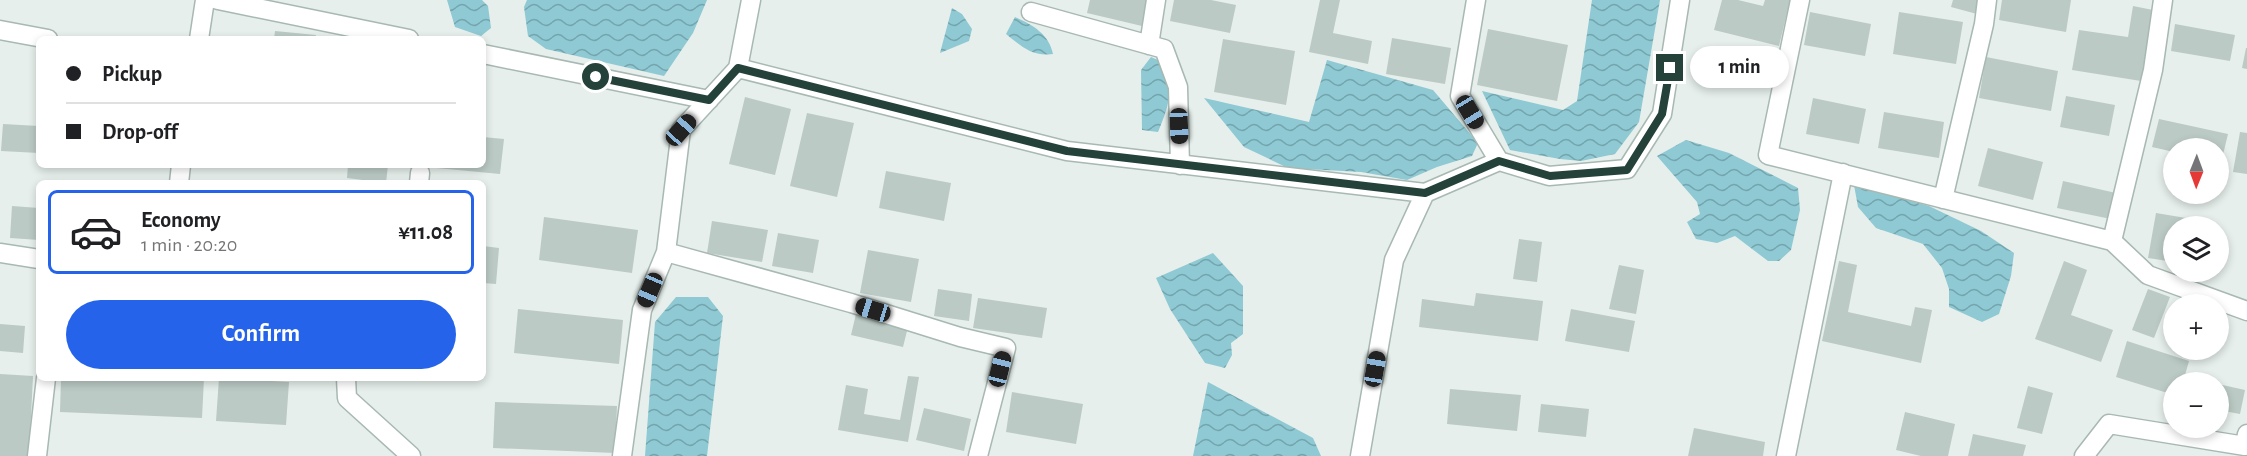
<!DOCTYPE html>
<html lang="en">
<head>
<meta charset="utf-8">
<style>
  body { margin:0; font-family:"Alegreya Sans",sans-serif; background:#f6f6f6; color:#202124; height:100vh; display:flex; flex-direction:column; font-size:22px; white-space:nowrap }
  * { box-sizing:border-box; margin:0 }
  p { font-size:20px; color:#757577 }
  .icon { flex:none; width:33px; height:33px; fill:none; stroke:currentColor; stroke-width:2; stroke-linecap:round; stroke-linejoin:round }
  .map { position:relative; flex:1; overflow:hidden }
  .side { position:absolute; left:36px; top:180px; width:450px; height:201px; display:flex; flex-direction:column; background:#fff; border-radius:9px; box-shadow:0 3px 9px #0003 }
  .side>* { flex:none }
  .hud { position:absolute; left:36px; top:36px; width:450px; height:132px; border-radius:9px; box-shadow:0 3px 9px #0003; display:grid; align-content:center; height:132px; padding:0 30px; background:#fff }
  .needle { width:39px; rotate:181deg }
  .fabs { position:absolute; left:2163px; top:138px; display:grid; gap:12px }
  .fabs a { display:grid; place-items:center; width:66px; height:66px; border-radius:50%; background:#fff; box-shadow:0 3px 9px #0003; font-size:30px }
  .end { position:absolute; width:27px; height:27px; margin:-14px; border:8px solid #24423a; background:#fff; box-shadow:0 0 0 3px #fff }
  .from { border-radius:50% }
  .bubble { position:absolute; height:42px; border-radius:21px; background:#fff; box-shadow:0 3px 9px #0003; font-size:20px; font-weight:600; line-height:42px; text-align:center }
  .car { position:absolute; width:18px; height:36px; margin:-18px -9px; border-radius:8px; box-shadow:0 0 4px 2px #0007; background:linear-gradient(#222 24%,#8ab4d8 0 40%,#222 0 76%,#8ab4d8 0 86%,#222 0) }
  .hud b { display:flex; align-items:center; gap:21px; height:57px; font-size:22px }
  .hud b+b { border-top:2px solid #e0e0e0 }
  .hud i { width:15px; height:15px; background:#202124 }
  ul { padding:10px 0 0; list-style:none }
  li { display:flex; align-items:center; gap:18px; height:84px; margin:0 12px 9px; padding:0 18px; border:3px solid #e0e0e0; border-radius:9px }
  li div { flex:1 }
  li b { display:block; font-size:22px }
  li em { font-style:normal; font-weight:600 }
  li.current { border-color:#2563eb }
  li>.icon { width:54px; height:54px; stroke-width:1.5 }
  .action { display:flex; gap:12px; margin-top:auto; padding:12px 30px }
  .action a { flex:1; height:69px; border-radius:36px; background:#2563eb; color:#fff; font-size:24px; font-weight:600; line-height:69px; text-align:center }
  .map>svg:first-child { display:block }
  .water { fill:url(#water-waves) }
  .building { fill:#bbcac4 }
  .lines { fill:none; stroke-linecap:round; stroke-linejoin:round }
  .minor-casing { stroke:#a8b8b2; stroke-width:21 }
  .minor { stroke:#fff; stroke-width:18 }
  .route { stroke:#24423a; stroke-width:8 }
</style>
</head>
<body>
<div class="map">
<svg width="2247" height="456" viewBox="0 0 2247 456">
  <defs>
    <pattern id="water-waves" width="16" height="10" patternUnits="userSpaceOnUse" patternTransform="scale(1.5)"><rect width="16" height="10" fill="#8ec9d4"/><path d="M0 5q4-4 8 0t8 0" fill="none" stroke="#74a5ad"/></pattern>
  </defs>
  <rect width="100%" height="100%" fill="#e6efeb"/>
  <path class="water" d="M 447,0 L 482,0 L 488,6 L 491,28 L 481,36 L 455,27 Z
    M 527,0 L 707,0 L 693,33 L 664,76 L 546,49 L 528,36 L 524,7 Z
    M 1592,0 L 1660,0 L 1639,122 L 1615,154 L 1581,161 L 1560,159 L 1510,150 L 1482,91 L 1563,110 L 1577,101 Z
    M 952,8 L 962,14 L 972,29 L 969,41 L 940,53 Z
    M 1015,17 C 1033,25 1049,34 1053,54 C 1032,57 1021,46 1006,34 Z
    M 1151,57 L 1160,61 C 1173,94 1171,100 1158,132 L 1142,130 L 1141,70 Z
    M 1327,60 L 1433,90 L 1478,143 L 1472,156 L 1437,167 L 1407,180 L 1361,172 L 1288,168 L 1244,147 L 1204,98 L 1309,122 Z
    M 1686,140 L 1729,153 L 1798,188 L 1800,210 L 1791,250 L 1779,261 L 1768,261 L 1735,236 L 1717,243 L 1696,239 L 1687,222 L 1700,214 L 1697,202 L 1657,156 Z
    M 1854,185 L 1929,206 L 1981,231 L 2014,253 L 2011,276 L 1999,314 L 1982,322 L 1949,307 L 1949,289 L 1942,268 L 1923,244 L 1876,228 L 1858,207 Z
    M 1213,253 L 1243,286 L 1243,334 L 1231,343 L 1232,355 L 1225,368 L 1205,363 L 1170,309 L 1156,278 Z
    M 676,297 L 708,297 L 723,316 L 707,456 L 645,456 L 655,322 Z
    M 1208,382 L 1313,438 L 1321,456 L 1193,456 Z"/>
  <path class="building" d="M 1090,0 L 1149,0 L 1142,26 L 1087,13 Z
    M 1174,0 L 1211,0 L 1236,5 L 1230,33 L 1170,21 Z
    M 1320,0 L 1340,0 L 1333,33 L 1372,41 L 1368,64 L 1309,52 Z
    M 1722,0 L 1738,0 L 1763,6 L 1765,0 L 1790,0 L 1779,46 L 1714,30 Z
    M 1953,0 L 1981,0 L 1977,14 L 1951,7 Z
    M 2002,0 L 2071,0 L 2066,32 L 1999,20 Z
    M 2133,6 L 2153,10 L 2141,81 L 2072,70 L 2079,30 L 2128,37 Z
    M 1810,12 L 1871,24 L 1865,56 L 1804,45 Z
    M 1899,12 L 1963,22 L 1956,64 L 1893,54 Z
    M 2175,24 L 2235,35 L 2230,61 L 2171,51 Z
    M 1488,29 L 1568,45 L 1557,101 L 1477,85 Z
    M 275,31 L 316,35 L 315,39 L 274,39 Z
    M 1392,38 L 1451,48 L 1445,84 L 1386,74 Z
    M 1223,39 L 1295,51 L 1286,105 L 1214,92 Z
    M 2246,48 L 2247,48 L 2247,69 L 2242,68 Z
    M 1986,57 L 2058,71 L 2051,111 L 1979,98 Z
    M 2066,96 L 2115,105 L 2109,136 L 2060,127 Z
    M 745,97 L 791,109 L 775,175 L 729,164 Z
    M 1813,98 L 1866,109 L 1859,144 L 1806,134 Z
    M 1884,112 L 1944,122 L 1939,158 L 1878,148 Z
    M 807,113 L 854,123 L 837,197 L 790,186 Z
    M 2159,119 L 2228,134 L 2221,163 L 2218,162 L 2218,148 L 2174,148 L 2174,152 L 2152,147 Z
    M 3,124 L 39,126 L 39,153 L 1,151 Z
    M 2240,132 L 2247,133 L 2247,174 L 2233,172 Z
    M 483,137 L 504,139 L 500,174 L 426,167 L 426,165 L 483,165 Z
    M 1988,148 L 2043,162 L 2033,200 L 1978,186 Z
    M 348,165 L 388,165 L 386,183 L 347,178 Z
    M 886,171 L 951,183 L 944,221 L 879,208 Z
    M 2063,181 L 2116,193 L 2111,219 L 2057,208 Z
    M 12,206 L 39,208 L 39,240 L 10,238 Z
    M 2156,213 L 2210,222 L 2210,226 L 2174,226 L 2174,262 L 2148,258 Z
    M 544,217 L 638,230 L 632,273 L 539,260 Z
    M 712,221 L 768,230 L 762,262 L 707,253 Z
    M 778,233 L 819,240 L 813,273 L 772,266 Z
    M 1519,239 L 1542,242 L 1537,282 L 1513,279 Z
    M 483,246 L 499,248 L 496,284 L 483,283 Z
    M 868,250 L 919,259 L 911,302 L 860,293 Z
    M 1839,261 L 1857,265 L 1848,312 L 1911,326 L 1915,307 L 1932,310 L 1921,363 L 1822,341 Z
    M 2064,261 L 2087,270 L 2071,315 L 2113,330 L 2101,362 L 2035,339 Z
    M 1619,265 L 1644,270 L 1636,314 L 1609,309 Z
    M 938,289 L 972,294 L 969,321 L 934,316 Z
    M 2148,289 L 2170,297 L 2154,338 L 2132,330 Z
    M 1476,293 L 1543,301 L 1538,341 L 1419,327 L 1422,299 L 1474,306 Z
    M 978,298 L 1047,308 L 1042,338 L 973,328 Z
    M 518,309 L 623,320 L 619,364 L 514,353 Z
    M 1571,309 L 1635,321 L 1629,352 L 1565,341 Z
    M 856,314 L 908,327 L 903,347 L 851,335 Z
    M 0,324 L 25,326 L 23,353 L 0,351 Z
    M 2127,341 L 2189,361 L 2183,382 L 2174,382 L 2174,395 L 2116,377 Z
    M 0,374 L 33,376 L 29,456 L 0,456 Z
    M 908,376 L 919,377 L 908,442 L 838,430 L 846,385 L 868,389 L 864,414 L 900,420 Z
    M 61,378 L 204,378 L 202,418 L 60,412 Z
    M 219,378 L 289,382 L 286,425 L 216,421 Z
    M 2218,384 L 2245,390 L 2240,414 L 2218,410 Z
    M 2028,386 L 2053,393 L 2042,434 L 2017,428 Z
    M 1450,389 L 1521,395 L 1517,431 L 1447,424 Z
    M 1012,392 L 1083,404 L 1076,444 L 1006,432 Z
    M 495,402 L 617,406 L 615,453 L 493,448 Z
    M 1541,404 L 1589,409 L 1586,437 L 1538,432 Z
    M 924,408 L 971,419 L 964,451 L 916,440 Z
    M 1905,412 L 1955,424 L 1948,456 L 1921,456 L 1896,450 Z
    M 1694,428 L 1765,442 L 1763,456 L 1688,456 Z
    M 1973,434 L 2026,445 L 2023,456 L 1968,456 Z"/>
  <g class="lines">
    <g class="minor-casing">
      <path id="minor" d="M 218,0 L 409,39
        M 751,0 L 738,68 L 1067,151 L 1425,193 L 1499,161
        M 1476,0 L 1460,96 L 1499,161 L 1549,176 L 1627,169 L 1662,114 L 1680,0
        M 1800,0 L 1768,155 L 2112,241 L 2153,70 L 2163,0
        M 1031,12 L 1164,49 L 1178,87 L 1180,165
        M 0,30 L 48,39
        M 199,39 L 205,0
        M 1149,45 L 1156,0
        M 483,54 L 709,100
        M 738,68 L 681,130 L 666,252 L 851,303 L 960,337 L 1006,348 L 978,456
        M 179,183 L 181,165
        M 419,183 L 420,173
        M 1943,199 L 1984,24 L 1987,0
        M 2112,241 L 2148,275 L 2247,311
        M 0,253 L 39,259
        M 346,378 L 347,398 L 411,456
        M 37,456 L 46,378
        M 622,456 L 642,310 L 666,252
        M 1360,456 L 1394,260 L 1425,193
        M 1786,456 L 1843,173
        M 2084,456 L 2109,424 L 2245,446 L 2247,434"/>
    </g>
    <use href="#minor" class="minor"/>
  </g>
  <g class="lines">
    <path class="route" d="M 596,77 L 709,100 L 738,68 L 1067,151 L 1425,193 L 1499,161 L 1550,176 L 1627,170 L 1662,114 L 1670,68"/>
  </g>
</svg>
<div class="fabs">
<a><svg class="needle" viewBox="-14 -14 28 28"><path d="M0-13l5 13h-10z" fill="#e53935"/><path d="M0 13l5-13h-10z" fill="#757577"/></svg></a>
<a><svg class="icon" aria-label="layers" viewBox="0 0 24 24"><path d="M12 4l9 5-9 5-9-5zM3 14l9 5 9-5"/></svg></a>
<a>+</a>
<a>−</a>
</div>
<i class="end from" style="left:596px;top:77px"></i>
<i class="end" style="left:1670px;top:68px"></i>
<div class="bubble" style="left:1690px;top:46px;width:99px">1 min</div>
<i class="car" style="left:1470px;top:112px;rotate:149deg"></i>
<i class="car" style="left:1179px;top:126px;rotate:178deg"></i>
<i class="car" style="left:681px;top:130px;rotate:42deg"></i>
<i class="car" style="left:650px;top:290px;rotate:203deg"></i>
<i class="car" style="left:873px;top:310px;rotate:287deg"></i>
<i class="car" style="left:1000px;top:369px;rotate:14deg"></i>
<i class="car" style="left:1375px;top:369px;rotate:10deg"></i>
<div class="hud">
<b><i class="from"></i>Pickup</b>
<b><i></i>Drop-off</b>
</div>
<section class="side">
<ul>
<li class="current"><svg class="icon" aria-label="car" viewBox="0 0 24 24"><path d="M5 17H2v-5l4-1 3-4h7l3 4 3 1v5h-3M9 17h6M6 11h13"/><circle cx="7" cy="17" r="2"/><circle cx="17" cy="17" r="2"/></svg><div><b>Economy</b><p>1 min · 20:20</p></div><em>¥11.08</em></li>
</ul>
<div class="action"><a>Confirm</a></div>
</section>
</div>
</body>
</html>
